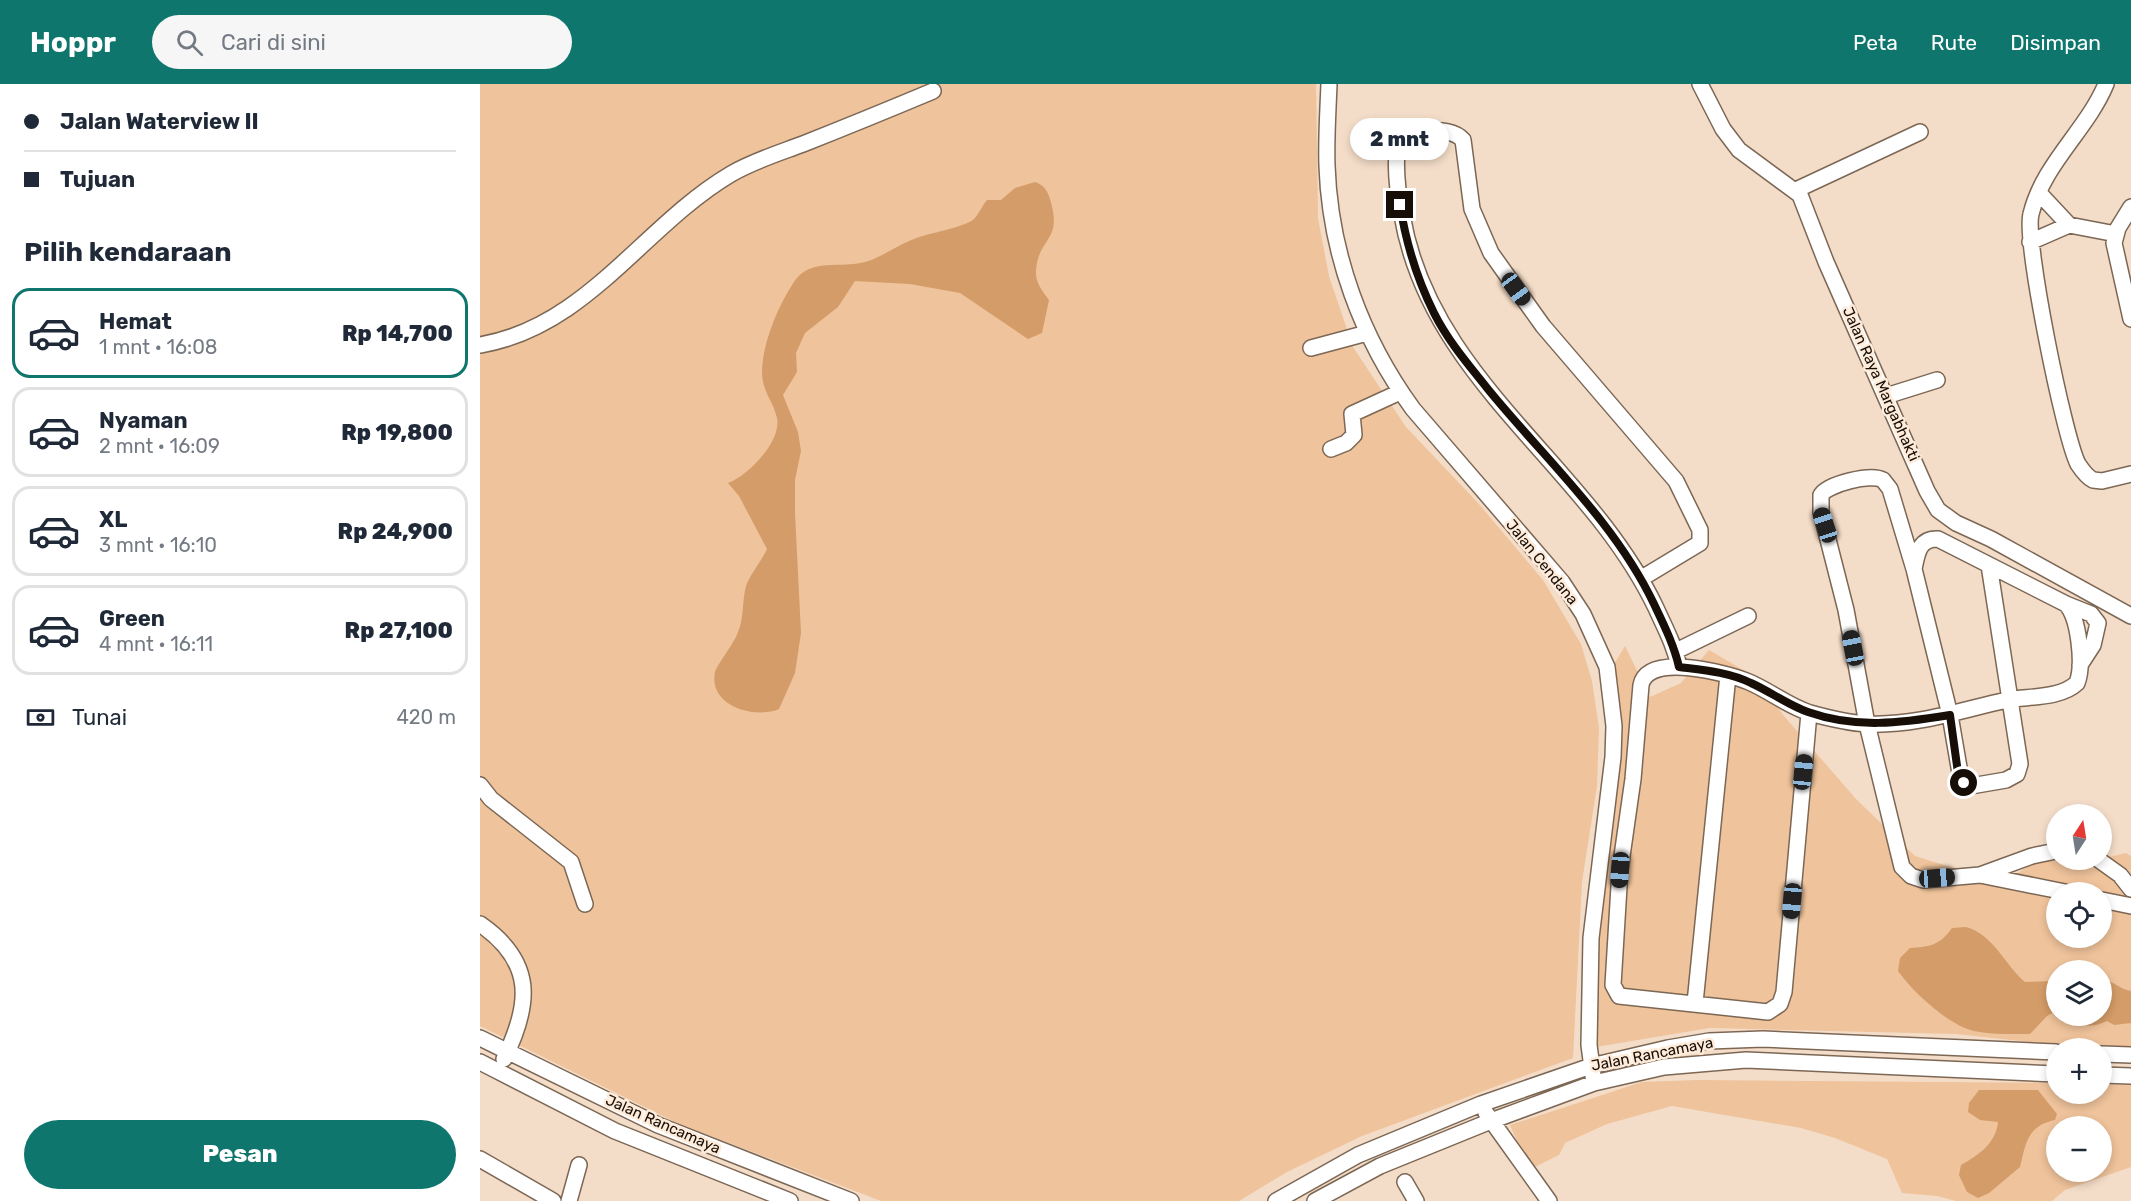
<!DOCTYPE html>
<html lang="id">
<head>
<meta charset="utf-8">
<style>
  body { margin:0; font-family:Rubik,sans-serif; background:#f6f6f7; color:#1f2937; height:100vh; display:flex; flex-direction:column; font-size:22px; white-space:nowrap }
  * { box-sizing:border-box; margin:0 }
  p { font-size:20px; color:#747a83 }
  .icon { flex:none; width:33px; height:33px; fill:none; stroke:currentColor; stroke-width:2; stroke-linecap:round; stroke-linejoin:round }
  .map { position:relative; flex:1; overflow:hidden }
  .panel { display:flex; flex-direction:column; background:#fff; width:480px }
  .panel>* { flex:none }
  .banner { display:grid; align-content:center; height:132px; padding:0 24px; background:#fff }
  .needle { width:39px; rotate:12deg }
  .buttons { position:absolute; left:1566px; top:720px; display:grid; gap:12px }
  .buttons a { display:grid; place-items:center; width:66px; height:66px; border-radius:50%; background:#fff; box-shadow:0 3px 9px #0003; font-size:30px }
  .end { position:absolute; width:27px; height:27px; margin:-14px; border:8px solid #160e07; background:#fff; box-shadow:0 0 0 3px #fff }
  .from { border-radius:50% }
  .bubble { position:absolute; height:42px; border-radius:21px; background:#fff; box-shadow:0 3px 9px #0003; font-size:20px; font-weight:800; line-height:42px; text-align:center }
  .car { position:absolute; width:18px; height:36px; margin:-18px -9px; border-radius:8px; box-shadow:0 0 4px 2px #0007; background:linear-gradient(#222 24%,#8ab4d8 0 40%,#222 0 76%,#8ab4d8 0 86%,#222 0) }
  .banner b { display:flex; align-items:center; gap:21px; height:57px; font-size:22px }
  .banner b+b { border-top:2px solid #e0e1e3 }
  .banner i { width:15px; height:15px; background:#1f2937 }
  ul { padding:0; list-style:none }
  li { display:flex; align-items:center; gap:18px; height:90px; margin:0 12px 9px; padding:0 12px; border:3px solid #e0e1e3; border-radius:18px }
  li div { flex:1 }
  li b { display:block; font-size:22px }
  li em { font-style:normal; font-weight:800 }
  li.current { border-color:#0f766e }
  li>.icon { width:54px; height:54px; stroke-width:1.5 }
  h2 { padding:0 24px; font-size:27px; line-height:72px }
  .pay { display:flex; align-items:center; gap:15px; height:66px; padding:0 24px; font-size:22px }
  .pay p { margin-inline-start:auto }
  .button { display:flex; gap:12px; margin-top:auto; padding:12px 24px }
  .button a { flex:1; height:69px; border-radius:36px; background:#0f766e; color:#fff; font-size:24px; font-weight:800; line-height:69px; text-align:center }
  header { display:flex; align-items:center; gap:36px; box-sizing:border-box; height:84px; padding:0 30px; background:#0f766e; color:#fff }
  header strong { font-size:28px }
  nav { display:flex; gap:33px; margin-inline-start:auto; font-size:21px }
  .search { width:420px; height:54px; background:#f6f6f7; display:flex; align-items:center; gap:15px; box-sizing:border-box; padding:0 21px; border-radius:33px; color:#747a83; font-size:22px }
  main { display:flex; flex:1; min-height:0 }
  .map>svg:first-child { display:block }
  .green { fill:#efc39b; fill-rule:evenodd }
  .water { fill:#d49c68 }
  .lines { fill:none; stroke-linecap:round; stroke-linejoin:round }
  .minor-casing { stroke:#7c6755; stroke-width:18 }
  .minor { stroke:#fff; stroke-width:15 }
  .route { stroke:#160e07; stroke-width:8 }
  .labels { text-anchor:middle; stroke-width:5; stroke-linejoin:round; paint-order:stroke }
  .street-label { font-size:15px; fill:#160e07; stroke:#feebda }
</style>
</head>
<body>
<header>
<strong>Hoppr</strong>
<div class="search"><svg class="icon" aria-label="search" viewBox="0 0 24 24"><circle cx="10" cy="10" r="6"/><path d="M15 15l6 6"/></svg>Cari di sini</div>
<nav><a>Peta</a><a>Rute</a><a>Disimpan</a></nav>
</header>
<main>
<section class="panel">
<div class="banner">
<b><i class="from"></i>Jalan Waterview II</b>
<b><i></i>Tujuan</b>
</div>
<h2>Pilih kendaraan</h2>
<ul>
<li class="current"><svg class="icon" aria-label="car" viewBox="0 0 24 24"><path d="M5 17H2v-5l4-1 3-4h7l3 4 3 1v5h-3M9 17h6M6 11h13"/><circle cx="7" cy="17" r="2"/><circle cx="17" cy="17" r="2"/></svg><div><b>Hemat</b><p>1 mnt · 16:08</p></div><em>Rp 14,700</em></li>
<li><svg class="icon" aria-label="car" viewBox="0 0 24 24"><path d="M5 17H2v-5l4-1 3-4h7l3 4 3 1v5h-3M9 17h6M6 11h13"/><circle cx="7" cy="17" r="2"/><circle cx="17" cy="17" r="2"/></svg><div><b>Nyaman</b><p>2 mnt · 16:09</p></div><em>Rp 19,800</em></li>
<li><svg class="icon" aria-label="car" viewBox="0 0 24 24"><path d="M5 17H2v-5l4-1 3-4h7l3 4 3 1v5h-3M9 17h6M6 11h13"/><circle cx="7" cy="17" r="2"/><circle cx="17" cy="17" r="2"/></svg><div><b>XL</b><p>3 mnt · 16:10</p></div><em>Rp 24,900</em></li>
<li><svg class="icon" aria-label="car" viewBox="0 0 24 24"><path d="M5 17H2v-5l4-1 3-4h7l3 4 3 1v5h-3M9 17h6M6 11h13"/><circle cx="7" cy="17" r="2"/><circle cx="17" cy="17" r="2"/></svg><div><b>Green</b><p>4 mnt · 16:11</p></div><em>Rp 27,100</em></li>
</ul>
<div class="pay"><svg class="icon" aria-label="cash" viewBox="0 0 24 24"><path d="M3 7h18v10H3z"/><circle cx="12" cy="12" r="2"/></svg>Tunai<p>420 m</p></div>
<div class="button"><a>Pesan</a></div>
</section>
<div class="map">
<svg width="1651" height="1117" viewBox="0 0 1651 1117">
  <rect width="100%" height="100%" fill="#f4ddc8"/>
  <path class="green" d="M 0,0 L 836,0 L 838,134 L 849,192 L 873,263 L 926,343 L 998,419 L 1063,496 L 1101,560 L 1112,597 L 1119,644 L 1117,702 L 1102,798 L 1093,974 L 882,1052 L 807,1088 L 759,1117 L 401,1117 L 197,1039 L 0,942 Z
    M 1145,562 L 1170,613 L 1201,599 L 1229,566 L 1275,593 L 1304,632 L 1376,715 L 1435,772 L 1522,799 L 1576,765 L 1576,776 L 1615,776 L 1646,769 L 1651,772 L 1651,969 L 1476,950 L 1230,944 L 1116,963 L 1120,785 L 1130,587 ZM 1576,808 L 1622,808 L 1622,854 L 1576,854 ZM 1576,886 L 1622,886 L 1622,932 L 1576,932 Z
    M 1217,996 L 1576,999 L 1576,1010 L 1622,1010 L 1622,1000 L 1651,1001 L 1651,1083 L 1585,1106 L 1572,1117 L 1476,1117 L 1457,1112 L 1422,1109 L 1407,1075 L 1355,1054 L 1321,1044 L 1192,1022 L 1127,1040 L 1085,1059 L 1079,1071 L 1057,1082 L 1048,1082 L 1030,1041 L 1162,998 ZM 1576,1042 L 1622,1042 L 1622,1088 L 1576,1088 Z"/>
  <path class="water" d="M 555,98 C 564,101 567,106 570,115 C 583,158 559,152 556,186 C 555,199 562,206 569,216 L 562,249 L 548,255 L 480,209 L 430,200 L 375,197 L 358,223 L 325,249 L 316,269 L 317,288 L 303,311 L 318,348 L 321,367 L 315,396 L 315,429 L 321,549 L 315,589 L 299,625 C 276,635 228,623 235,588 C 238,579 254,560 258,548 C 264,535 262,517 266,502 C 271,489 281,478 287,465 L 259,412 L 248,399 C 268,392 302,357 297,334 C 293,316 282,308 282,287 C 283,258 298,222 314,198 C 330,173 361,185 385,178 C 403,173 417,161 434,155 C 448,149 483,144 494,135 C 499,130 502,122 507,116 L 521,116 L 535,104 Z
    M 1486,843 C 1513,850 1525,881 1545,898 L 1573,897 L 1576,900 L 1576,927 L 1567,932 L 1550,950 C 1532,950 1512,951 1494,947 C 1468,941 1433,908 1418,887 L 1420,874 L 1430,864 C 1450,863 1460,861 1472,844 Z
    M 1622,895 C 1634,897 1639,905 1651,907 L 1651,939 L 1634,941 L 1627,937 C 1609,945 1600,943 1585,932 L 1622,932 Z
    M 1499,1006 L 1558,1006 L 1577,1030 L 1575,1036 C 1547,1042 1546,1059 1540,1083 L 1509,1109 L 1498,1114 L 1487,1108 L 1479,1091 L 1481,1081 C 1499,1071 1516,1059 1518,1038 L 1500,1036 L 1488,1028 L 1489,1019 Z"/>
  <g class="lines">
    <g class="minor-casing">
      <path id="minor" d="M 849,0 C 848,27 846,55 847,82 C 850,170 882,255 933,325 L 1082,498 L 1103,530 L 1127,583 L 1134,642 L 1133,673 L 1111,854 L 1109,961 L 1114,999
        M 1220,0 L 1243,45 L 1259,66 L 1320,111 L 1346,178 L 1447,407 L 1458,426 L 1476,439 L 1511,455 L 1651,532
        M 1626,0 C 1607,46 1563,80 1551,130 C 1544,156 1584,353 1598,380 C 1602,386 1607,393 1613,396 L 1622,397 L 1651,390
        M 1316,106 L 1440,48
        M 1559,109 L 1589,141
        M 1651,123 L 1638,144 L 1634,159 L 1651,235
        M 1550,158 L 1589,141 L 1636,150
        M 0,261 C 107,243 163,142 251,90 C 273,77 299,69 323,60 C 366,43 410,25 453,7
        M 831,264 L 887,249
        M 1406,312 L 1457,296
        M 851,365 L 866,359 L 874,351 L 872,330 L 920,308
        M 1509,481 L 1540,680 L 1537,690 L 1526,696 L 1491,702 L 1481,695 L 1470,631 L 1434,485 L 1410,405 L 1403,396 C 1391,389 1348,400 1341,411 L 1341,428 L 1366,526 L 1387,640 L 1422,783 L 1431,792 L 1443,796 L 1500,791 L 1585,808
        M 1162,494 L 1220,459 L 1220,446 L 1196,397 L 1063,242 L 1011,169 L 992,125 L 983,56 C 969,40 923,45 917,68 C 915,89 918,110 922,131 C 950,297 1108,381 1176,524 C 1185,544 1195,562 1199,583
        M 1586,520 L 1611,530 L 1618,539 L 1613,561 L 1600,581
        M 1196,567 L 1268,532
        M 1329,629 L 1304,908 L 1300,920 L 1288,928 L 1139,912 L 1133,901 L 1140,786 L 1153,695 L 1161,601 C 1168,568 1247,589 1269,598 C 1290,607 1308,622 1330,629 C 1348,634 1369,639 1388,640 C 1436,642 1481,626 1527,616 C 1548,612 1580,615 1597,599 C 1604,581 1599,534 1586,520 L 1458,455 C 1439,454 1437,470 1434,485
        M 0,701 L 11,715 L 91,778 L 105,820
        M 1619,776 L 1640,791 L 1651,805
        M 1500,791 L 1552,772 L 1576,767
        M 1622,816 L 1651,822
        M 0,840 C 55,878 51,920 24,975
        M 1215,919 L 1248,591
        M 0,954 L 178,1041 L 371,1117
        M 1622,970 L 1651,971
        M 0,978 L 135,1047 L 310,1117
        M 1622,991 L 1651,992
        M 1006,1029 L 1069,1117
        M 0,1075 L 73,1117
        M 925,1098 L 936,1117
        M 89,1117 L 99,1081
        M 796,1117 L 878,1071 L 1001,1020 L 1111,982 L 1188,964 L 1229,957 L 1283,955 L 1576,968
        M 835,1117 L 900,1082 L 1011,1037 L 1114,999 L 1184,983 L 1266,976 L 1576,990"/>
    </g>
    <use href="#minor" class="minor"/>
  </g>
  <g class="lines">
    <path class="route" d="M 920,121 C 926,159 937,195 954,229 C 968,257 988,280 1007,304 C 1064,374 1135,438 1174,520 C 1184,541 1194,561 1199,583 C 1223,586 1249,588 1271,599 C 1291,608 1308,621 1328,628 C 1376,645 1421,639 1470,631 L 1478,689 L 1484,699"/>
  </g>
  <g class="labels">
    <g class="street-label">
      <text transform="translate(1401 300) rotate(66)" y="5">Jalan Raya Margabhakti</text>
      <text transform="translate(1062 478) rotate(51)" y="5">Jalan Cendana</text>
      <text transform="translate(1172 970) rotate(-11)" y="5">Jalan Rancamaya</text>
      <text transform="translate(183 1040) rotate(24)" y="5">Jalan Rancamaya</text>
    </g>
  </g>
</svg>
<div class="buttons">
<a><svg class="needle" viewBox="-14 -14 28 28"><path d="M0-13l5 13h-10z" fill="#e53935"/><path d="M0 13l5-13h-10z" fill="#747a83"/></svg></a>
<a><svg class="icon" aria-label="locate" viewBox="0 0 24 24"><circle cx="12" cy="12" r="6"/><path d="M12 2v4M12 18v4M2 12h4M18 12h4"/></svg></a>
<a><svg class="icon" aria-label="layers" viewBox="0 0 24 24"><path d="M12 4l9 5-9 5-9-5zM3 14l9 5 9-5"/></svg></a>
<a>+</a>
<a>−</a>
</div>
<i class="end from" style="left:1484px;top:699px"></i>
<i class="end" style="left:920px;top:121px"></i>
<div class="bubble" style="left:870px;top:34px;width:99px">2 mnt</div>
<i class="car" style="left:1036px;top:205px;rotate:144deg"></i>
<i class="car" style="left:1345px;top:441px;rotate:342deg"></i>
<i class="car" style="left:1373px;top:564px;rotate:349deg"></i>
<i class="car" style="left:1323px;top:688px;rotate:6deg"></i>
<i class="car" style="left:1140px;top:786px;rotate:184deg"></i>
<i class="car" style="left:1457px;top:794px;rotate:86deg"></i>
<i class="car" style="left:1312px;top:817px;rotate:185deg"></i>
</div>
</main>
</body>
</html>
